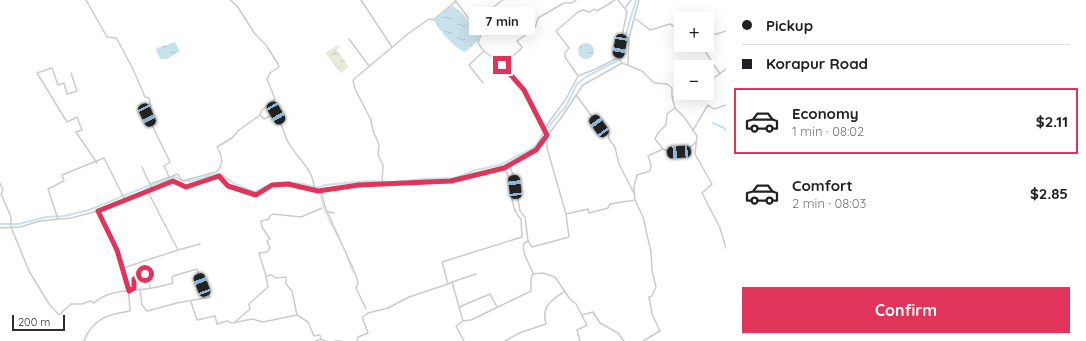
<!DOCTYPE html>
<html lang="en">
<head>
<meta charset="utf-8">
<style>
  body { margin:0; font-family:Quicksand,sans-serif; background:#f6f6f6; color:#202124; height:100vh; display:flex; flex-direction:column; font-size:15px; white-space:nowrap }
  * { box-sizing:border-box; margin:0 }
  p { font-size:13px; color:#757577 }
  .icon { flex:none; width:22px; height:22px; fill:none; stroke:currentColor; stroke-width:2; stroke-linecap:round; stroke-linejoin:round }
  .map { position:relative; flex:1; overflow:hidden }
  .details { display:flex; flex-direction:column; background:#fff; width:360px }
  .details>* { flex:none }
  .guide { display:grid; align-content:center; height:88px; padding:0 16px; background:#fff }
  .buttons { position:absolute; left:674px; top:12px; display:grid; gap:8px }
  .buttons a { display:grid; place-items:center; width:40px; height:40px; border-radius:0px; background:#fff; box-shadow:0 4px 16px #0002; font-size:20px }
  .scale { position:absolute; left:12px; bottom:10px; width:53px; box-sizing:border-box; padding-left:4px; border:2px solid #2e2e2e; border-top:0; font-size:11px; line-height:14px; white-space:nowrap; color:#2e2e2e; -webkit-text-stroke:3px #fff; paint-order:stroke }
  .end { position:absolute; width:18px; height:18px; margin:-9px; border:5px solid #e1345a; background:#fff; box-shadow:0 0 0 2px #fff }
  .from { border-radius:50% }
  .bubble { position:absolute; height:28px; border-radius:0px; background:#fff; box-shadow:0 4px 16px #0002; font-size:13px; font-weight:700; line-height:28px; text-align:center }
  .car { position:absolute; width:12px; height:24px; margin:-12px -6px; border-radius:5px; box-shadow:0 0 3px 1px #0007; background:linear-gradient(#222 24%,#8ab4d8 0 40%,#222 0 76%,#8ab4d8 0 86%,#222 0) }
  .guide b { display:flex; align-items:center; gap:14px; height:38px; font-size:15px }
  .guide b+b { border-top:1px solid #e0e0e0 }
  .guide i { width:10px; height:10px; background:#202124 }
  ul { padding:0; list-style:none }
  li { display:flex; align-items:center; gap:12px; height:66px; margin:0 8px 6px; padding:0 8px; border:2px solid transparent; border-radius:0px }
  li div { flex:1 }
  li b { display:block; font-size:15px }
  li em { font-style:normal; font-weight:700 }
  li.on { border-color:#e1345a }
  li>.icon { width:36px; height:36px; stroke-width:1.5 }
  .cta { display:flex; gap:8px; margin-top:auto; padding:8px 16px }
  .cta a { flex:1; height:46px; border-radius:0px; background:#e1345a; color:#fff; font-size:16px; font-weight:700; line-height:46px; text-align:center }
  main { display:flex; flex:1; min-height:0 }
  .map>svg:first-child { display:block }
  .wetland { fill:url(#wetland-marsh) }
  .water { fill:url(#water-ripples) }
  .lines { fill:none; stroke-linecap:round; stroke-linejoin:round }
  .stream { stroke:#c8e2eb; stroke-width:1 }
  .canal { stroke:#c8e2eb; stroke-width:2 }
  .minor { stroke:#cbcbcb; stroke-width:1.5 }
  .route { stroke:#e1345a; stroke-width:5 }
</style>
</head>
<body>
<main>
<div class="map">
<svg width="726" height="341" viewBox="0 0 726 341">
  <defs>
    <pattern id="wetland-marsh" width="20" height="14" patternUnits="userSpaceOnUse"><rect width="20" height="14" fill="#e6ebdc"/><path d="M1 5h8M5 5V1M11 12h8M15 12V8" fill="none" stroke="#c6cabd"/></pattern>
    <pattern id="water-ripples" width="26" height="14" patternUnits="userSpaceOnUse"><rect width="26" height="14" fill="#c8e2eb"/><path d="M2 4q2-2 4 0t4 0M15 11q2-2 4 0t4 0" fill="none" stroke="#acc2ca"/></pattern>
  </defs>
  <rect width="100%" height="100%" fill="#fff"/>
  <path class="wetland" d="M 338,45 L 340,47 L 337,50 L 349,67 L 341,73 L 325,53 Z"/>
  <path class="water" d="M 452,5 L 463,14 L 480,36 L 479,40 L 465,52 C 456,49 438,30 434,20 Z
    M 175,42 L 180,51 L 167,59 L 160,59 L 156,50 L 157,48 Z
    M578 51a8 8 0 1 1 16 0a8 8 0 1 1-16 0Z"/>
  <g class="lines">
    <path class="stream" d="M 319,192 L 325,211 L 337,236
      M 347,257 L 353,273"/>
    <path class="canal" d="M 713,123 L 724,128 L 726,131
      M 0,224 L 19,224 L 46,217 L 64,216 L 89,210 L 143,188 L 175,177 C 191,187 204,174 221,174 L 235,184 L 255,192 C 270,182 286,180 304,184 C 312,186 317,189 325,185 L 368,181 L 395,182 L 424,179 L 454,178 L 476,170 L 500,165 L 531,149 L 537,144 L 543,133 L 566,106 L 577,84 L 586,77 L 622,58 L 626,34 L 636,0"/>
    <path class="minor" d="M 86,0 L 107,37 L 116,38 L 118,41 L 133,69 L 145,97 L 149,98 L 152,112 L 147,115 L 170,162 L 164,166 L 169,177
      M 361,0 L 392,47
      M 455,0 L 481,35 L 478,43 L 484,51 L 502,65 L 516,79 L 547,135 L 547,148 L 566,214 L 569,237 L 532,247 L 528,241
      M 625,8 L 631,0
      M 636,19 L 650,30 L 670,24 L 677,28 L 681,27
      M 473,25 L 478,23 L 478,18 L 503,0
      M 707,35 L 717,34 L 726,31
      M 349,39 L 369,66
      M 701,45 L 720,74
      M 622,63 L 642,71 L 654,83 L 667,84 L 672,88 L 672,97 L 675,108 L 684,117 L 697,136 L 695,154 L 712,184 L 702,193 L 720,228 L 726,248
      M 628,64 L 629,38 L 639,0
      M 502,65 L 521,49 L 522,47 L 517,41 L 535,28 L 538,18 L 564,3 L 572,3 L 576,0
      M 71,73 L 77,91 L 67,94 L 64,83 L 58,85 L 52,68 L 37,73 L 67,122 L 77,117 L 82,130 L 76,132 L 97,163
      M 578,76 L 565,57 L 565,53 L 569,48 L 556,31 L 578,12 L 583,10 L 590,12 L 594,9 L 597,11 L 615,0
      M 483,83 L 469,65 L 483,52
      M 707,83 L 726,69
      M 576,95 L 599,126 L 608,130 L 609,139 L 615,147 L 619,164 L 635,195
      M 672,97 L 686,99 L 695,93
      M 260,115 L 264,119 L 276,113 C 281,122 283,131 287,140 C 295,157 315,169 314,190
      M 543,130 L 566,99 L 578,76 L 596,69 L 617,58
      M 693,130 L 708,105 L 714,109 L 726,105
      M 663,149 L 669,152 L 685,152 L 696,142
      M 509,165 L 514,177 L 520,211 L 525,217 L 528,241 L 524,243 C 521,254 530,263 533,274 L 543,273 L 555,277 L 570,299 L 576,304 L 587,325 L 577,330 L 580,341
      M 142,167 L 152,189
      M 0,183 L 3,190 L 1,194 L 11,217 L 11,227 L 29,271 L 49,304 L 59,315 L 71,304 L 82,304 L 90,301 L 94,303 C 111,288 132,292 152,288 C 159,287 166,285 173,283 L 172,278 L 173,276 L 197,269 L 202,285 L 210,297 L 177,303 L 147,311 L 142,305 L 140,289
      M 150,184 L 178,174 L 182,181 L 216,172 C 225,165 222,156 217,147 L 232,138 L 239,130 L 260,115 L 262,110 L 275,99 L 267,79 L 270,73 L 279,67 L 278,64 L 266,45 L 255,34 L 237,6 L 230,0
      M 382,184 L 383,165 L 378,155 L 379,144 L 373,131 L 371,120 L 355,89 L 353,80 L 409,33 L 429,19 L 433,20 L 456,1
      M 321,191 L 325,207 L 355,273 L 358,283 L 356,288 L 366,309
      M 326,211 L 334,213
      M 566,214 L 588,209 L 589,213 L 608,208 L 610,204 L 635,200
      M 58,219 L 48,189 L 64,181 L 62,175 L 104,158 L 125,200
      M 0,228 L 20,227 L 40,221 L 71,218 L 98,211 L 173,181 L 186,187 L 219,176 L 228,186 L 256,195 L 272,185 L 288,185 L 318,191 L 359,185 L 451,181 L 504,168 L 536,150 L 561,118 L 583,85 L 622,63 L 618,57 L 627,11 L 618,0
      M 178,250 L 200,244
      M 123,268 L 178,250 L 147,190
      M 452,282 L 476,274
      M 448,284 L 452,282 L 463,321 L 456,326 L 464,341
      M 133,289 L 135,286 L 134,279 L 141,273 L 149,277 L 150,288
      M 191,302 L 197,320 L 215,316 L 217,324 L 227,321 L 232,323 L 252,319 L 263,322 L 297,315 L 308,322 L 314,336 L 320,335 L 321,339
      M 459,307 L 490,294 L 497,307
      M 297,315 L 292,291 L 286,284 L 286,277 L 275,278 L 272,275 L 266,276 L 259,253 L 267,252 L 270,248 L 267,241 L 270,239 L 262,227 L 261,221 L 269,219 L 270,216 L 273,214 L 301,217 L 322,208
      M 582,315 L 593,312 L 600,323 L 618,333 L 624,341
      M 463,321 L 471,320 L 531,291 L 531,279 L 533,274
      M 235,322 L 250,309 L 249,304 L 268,287 L 266,276
      M 84,341 C 92,319 109,314 130,311 L 128,284 L 122,266 L 98,211
      M 316,341 L 321,339 L 325,341
      M 335,341 L 340,341
      M 357,341 L 358,337 L 368,333 L 363,320 L 363,317 L 368,313 L 388,308 L 409,297 L 448,284 L 442,262 L 522,237 L 521,219 C 507,206 515,183 504,168
      M 505,341 L 519,333 L 546,324 C 541,305 552,300 565,291
      M 643,341 L 660,331 L 652,314 L 649,297 L 652,296 L 656,287 L 652,271 L 651,252 L 643,217 L 635,200 L 634,186 L 637,175 L 650,171 L 651,165 L 648,156 L 663,149 L 655,139 L 658,133 L 666,125 L 667,114 L 675,108"/>
  </g>
  <g class="lines">
    <path class="route" d="M 145,274 L 142,273 L 134,279 L 134,288 L 129,291 L 117,250 L 98,211 L 173,181 L 186,187 L 219,176 L 228,186 L 256,195 L 272,185 L 288,184 L 318,191 L 359,185 L 451,181 L 504,168 L 536,150 L 547,135 L 524,90 L 502,65"/>
  </g>
</svg>
<div class="buttons">
<a>+</a>
<a>−</a>
</div>
<div class="scale">200 m</div>
<i class="end from" style="left:145px;top:274px"></i>
<i class="end" style="left:502px;top:65px"></i>
<div class="bubble" style="left:469px;top:7px;width:66px">7 min</div>
<i class="car" style="left:620px;top:46px;rotate:190deg"></i>
<i class="car" style="left:276px;top:113px;rotate:150deg"></i>
<i class="car" style="left:147px;top:115px;rotate:154deg"></i>
<i class="car" style="left:599px;top:126px;rotate:324deg"></i>
<i class="car" style="left:679px;top:152px;rotate:266deg"></i>
<i class="car" style="left:515px;top:187px;rotate:353deg"></i>
<i class="car" style="left:202px;top:285px;rotate:339deg"></i>
</div>
<section class="details">
<div class="guide">
<b><i class="from"></i>Pickup</b>
<b><i></i>Korapur Road</b>
</div>
<ul>
<li class="on"><svg class="icon" aria-label="car" viewBox="0 0 24 24"><path d="M5 17H2v-5l4-1 3-4h7l3 4 3 1v5h-3M9 17h6M6 11h13"/><circle cx="7" cy="17" r="2"/><circle cx="17" cy="17" r="2"/></svg><div><b>Economy</b><p>1 min · 08:02</p></div><em>$2.11</em></li>
<li><svg class="icon" aria-label="car" viewBox="0 0 24 24"><path d="M5 17H2v-5l4-1 3-4h7l3 4 3 1v5h-3M9 17h6M6 11h13"/><circle cx="7" cy="17" r="2"/><circle cx="17" cy="17" r="2"/></svg><div><b>Comfort</b><p>2 min · 08:03</p></div><em>$2.85</em></li>
</ul>
<div class="cta"><a>Confirm</a></div>
</section>
</main>
</body>
</html>
